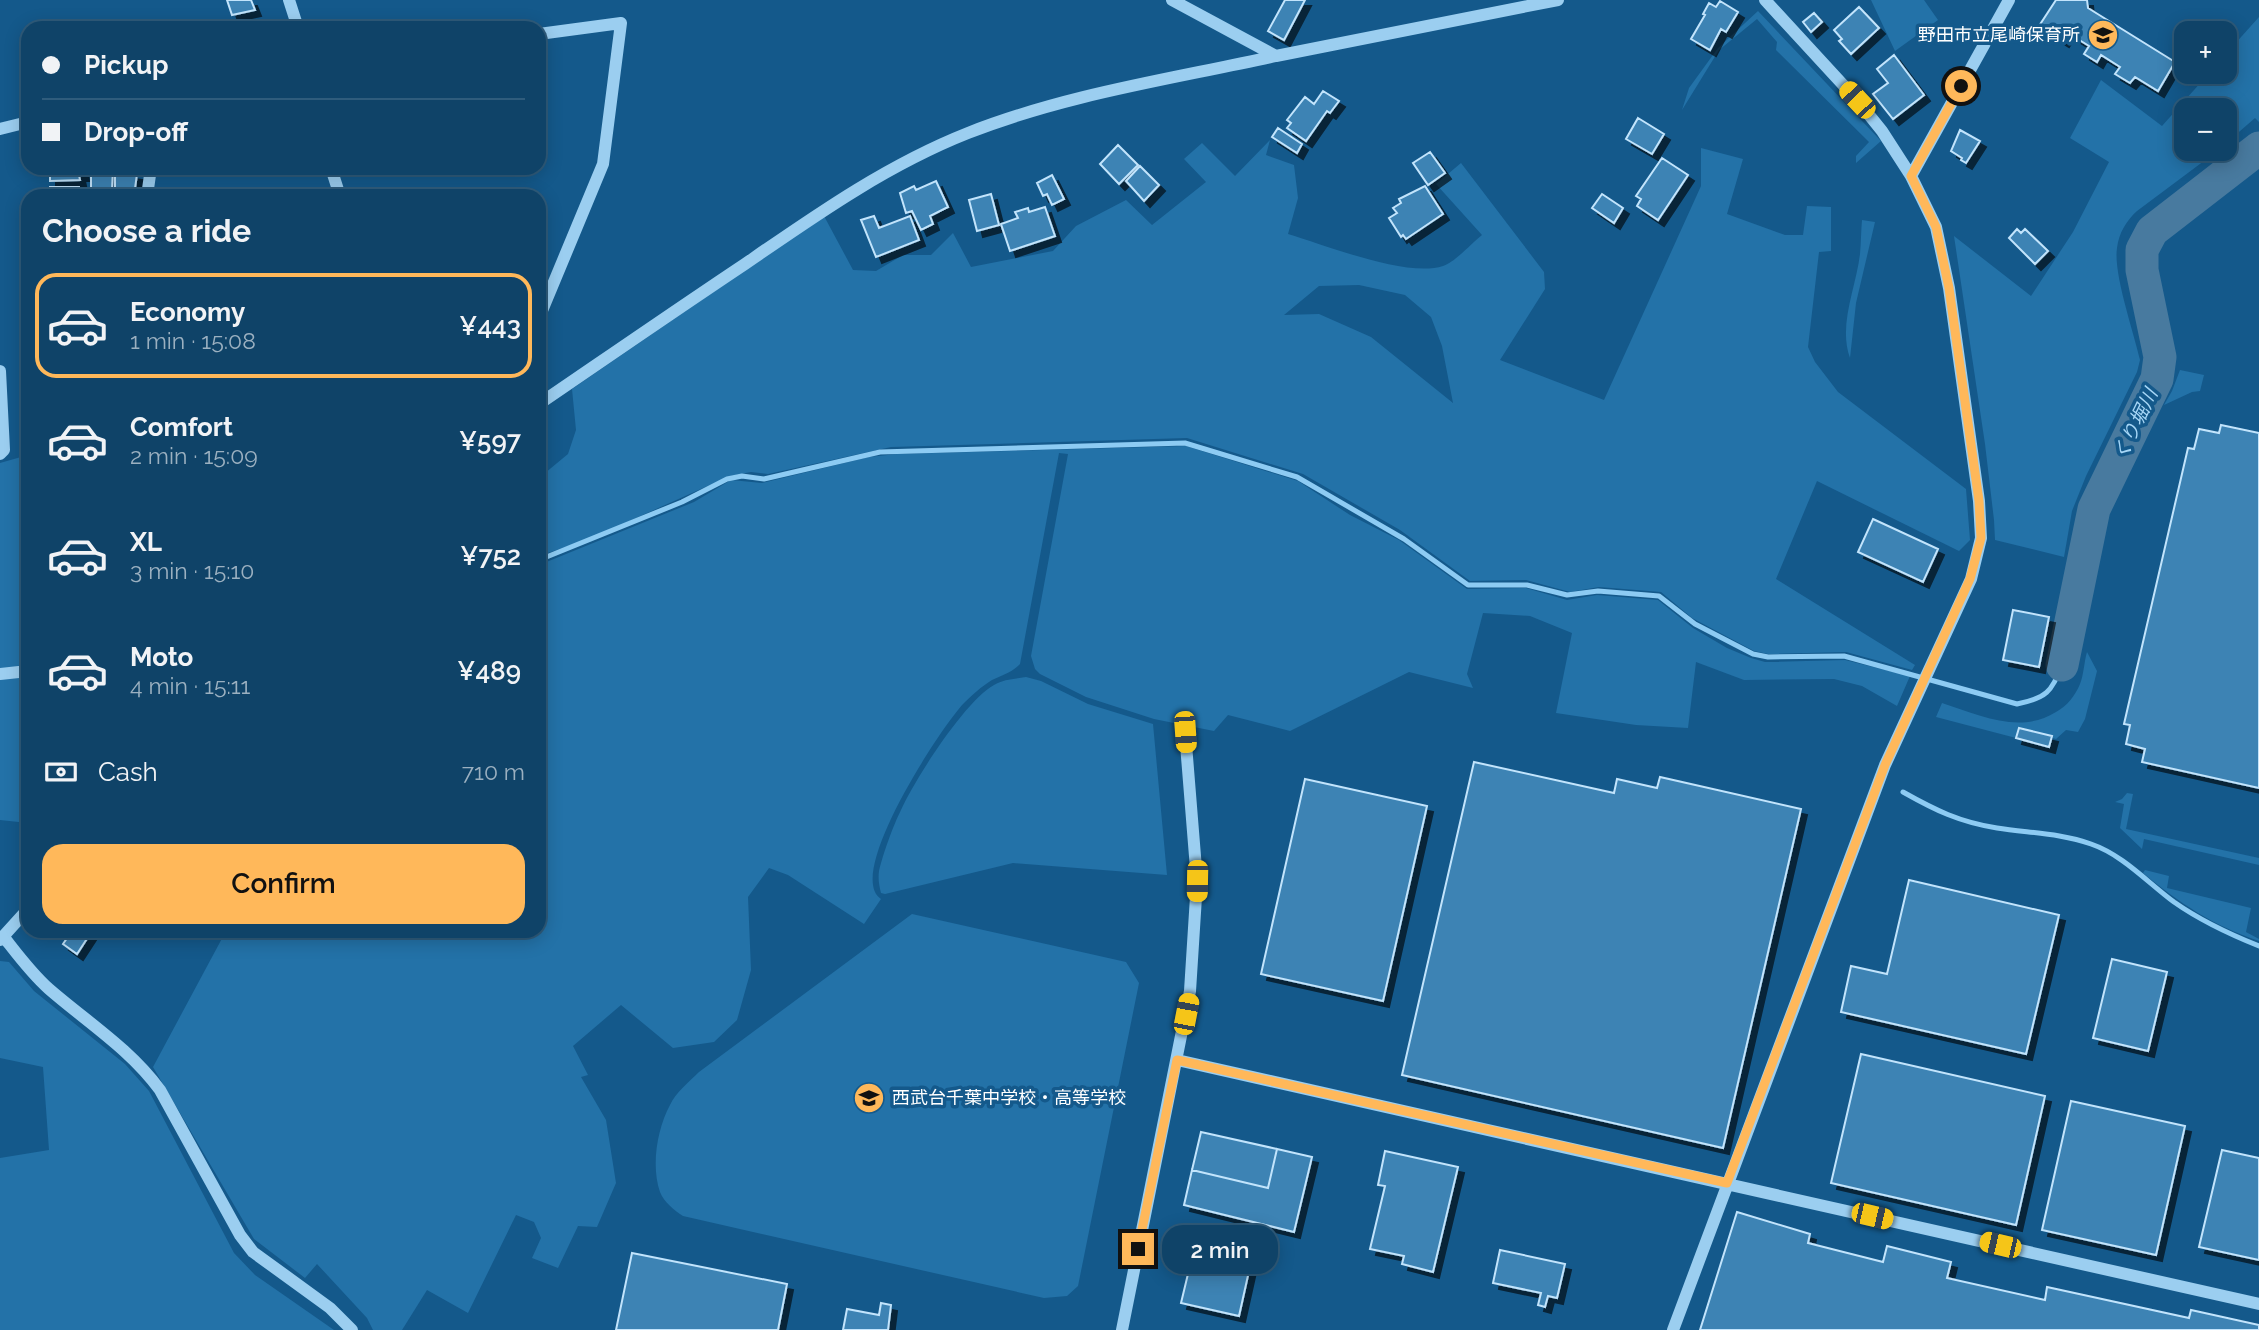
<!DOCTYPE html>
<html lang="en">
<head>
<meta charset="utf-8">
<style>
  body { margin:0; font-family:Raleway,"Noto Sans JP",sans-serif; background:#1d4e71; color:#f1f3f6; height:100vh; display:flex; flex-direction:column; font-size:26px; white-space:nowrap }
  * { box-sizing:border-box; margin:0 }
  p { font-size:23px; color:#9bb0c0 }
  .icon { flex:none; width:38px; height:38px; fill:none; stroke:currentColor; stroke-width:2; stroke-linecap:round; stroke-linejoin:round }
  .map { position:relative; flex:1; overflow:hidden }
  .details { position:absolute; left:21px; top:189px; width:525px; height:749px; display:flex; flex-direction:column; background:#0f4368; border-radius:21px; box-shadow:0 4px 18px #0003,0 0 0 2px #2f5c7c }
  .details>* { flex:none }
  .banner { position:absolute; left:21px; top:21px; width:525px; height:154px; border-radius:21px; box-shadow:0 4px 18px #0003,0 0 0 2px #2f5c7c; display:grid; align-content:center; height:154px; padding:0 21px; background:#0f4368 }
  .fabs { position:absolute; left:2174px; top:21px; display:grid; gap:14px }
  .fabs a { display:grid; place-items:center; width:63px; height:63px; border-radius:14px; background:#0f4368; box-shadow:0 4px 18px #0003,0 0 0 2px #2f5c7c; font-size:35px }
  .end { position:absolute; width:32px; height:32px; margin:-16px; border:9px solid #ffb85a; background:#111; box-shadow:0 0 0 4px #111 }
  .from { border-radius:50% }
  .bubble { position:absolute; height:49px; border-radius:21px; background:#0f4368; box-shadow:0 4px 18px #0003,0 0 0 2px #2f5c7c; font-size:23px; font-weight:600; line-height:49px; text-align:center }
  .car { position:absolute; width:21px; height:42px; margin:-21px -10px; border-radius:9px; box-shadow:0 0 5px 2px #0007; background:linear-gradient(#f5c518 24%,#345 0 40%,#f5c518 0 76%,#345 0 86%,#f5c518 0) }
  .banner b { display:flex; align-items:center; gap:24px; height:66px; font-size:26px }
  .banner b+b { border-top:2px solid #2f5c7c }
  .banner i { width:18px; height:18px; background:#f1f3f6 }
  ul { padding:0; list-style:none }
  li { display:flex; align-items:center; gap:21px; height:105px; margin:0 14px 10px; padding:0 7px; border:4px solid transparent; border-radius:21px }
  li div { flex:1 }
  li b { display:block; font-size:26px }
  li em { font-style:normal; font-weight:600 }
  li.selected { border-color:#ffb85a }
  li>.icon { width:63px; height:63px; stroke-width:1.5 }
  h2 { padding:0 21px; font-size:32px; line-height:84px }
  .pay { display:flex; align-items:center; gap:18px; height:77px; padding:0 21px; font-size:26px }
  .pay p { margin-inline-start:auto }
  .button { display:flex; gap:14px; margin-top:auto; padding:14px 21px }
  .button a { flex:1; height:80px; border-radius:21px; background:#ffb85a; color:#111; font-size:28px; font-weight:600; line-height:80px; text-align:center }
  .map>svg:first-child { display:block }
  .green { fill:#2372a8; fill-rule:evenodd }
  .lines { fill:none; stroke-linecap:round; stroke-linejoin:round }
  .stream { stroke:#8dcbf3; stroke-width:5 }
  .river { stroke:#487a9f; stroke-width:33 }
  .building { fill:#3c83b4; stroke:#c2e4fc; stroke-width:2; filter:url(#shadow) }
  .minor { stroke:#9bcef0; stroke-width:12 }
  .route { stroke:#ffb85a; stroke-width:9 }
  .labels { text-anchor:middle; stroke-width:7; stroke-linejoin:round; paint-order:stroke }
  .poi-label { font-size:18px; fill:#fff; stroke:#14598b; text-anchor:end }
  .water-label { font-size:19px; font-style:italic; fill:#a7d7f7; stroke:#14598b }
</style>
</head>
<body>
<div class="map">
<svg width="2259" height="1330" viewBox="0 0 2259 1330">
  <defs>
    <filter id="shadow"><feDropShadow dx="6" dy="6" stdDeviation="0" flood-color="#0009"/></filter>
  </defs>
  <rect width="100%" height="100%" fill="#14598b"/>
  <path class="green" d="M 1871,0 L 1924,0 L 1938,20 L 1895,51 Z
    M 1758,11 L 1881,141 L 1856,163 L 1856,156 L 1869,142 L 1776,50 L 1777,42 L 1757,19 L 1719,50 L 1682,110 L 1689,88 L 1718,48 Z
    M 2259,17 L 2259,122 L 2255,118 L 2224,145 L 2224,110 L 2186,110 L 2186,149 L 2220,149 L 2137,211 C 2126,221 2119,233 2117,248 C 2113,273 2134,333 2140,360 L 2137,372 L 2086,476 L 2072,511 L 2064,557 L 1995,540 L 1994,520 L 1985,444 L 1954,236 L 2031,296 L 2073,232 L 2109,162 L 2070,138 L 2101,80 L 2162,126 L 2210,72 L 2224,72 L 2224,56 Z
    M 1270,140 L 1266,155 L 1294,165 L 1298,198 L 1288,234 C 1325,245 1407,278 1443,266 C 1454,263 1472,243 1482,235 L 1436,184 L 1461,163 L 1544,272 L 1545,289 L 1500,360 L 1604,400 L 1701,186 L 1701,148 L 1743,159 L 1727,214 L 1785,235 L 1803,235 L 1807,206 L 1831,207 L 1831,251 L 1819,252 L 1808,347 L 1815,362 L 1838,392 L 1966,489 L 1970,540 L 1959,551 L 1817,481 L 1776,579 L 1915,665 L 1912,670 L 1846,652 L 1768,654 L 1754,651 L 1692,618 L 1661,592 L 1599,587 L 1570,592 L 1526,580 L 1470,581 L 1400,530 L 1303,474 L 1187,438 L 891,447 L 768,474 L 751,472 L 730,476 L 589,539 L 539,556 L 539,478 L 568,454 L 576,430 L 572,389 L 824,216 L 853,270 L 876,271 L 903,255 L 931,255 L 953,233 L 971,267 L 1053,251 L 1076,226 L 1126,200 L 1152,225 L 1206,182 L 1184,159 L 1202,143 L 1235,176 ZM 1359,285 L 1405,295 L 1431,317 L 1442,346 L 1453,403 L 1371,337 L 1319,314 L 1284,315 L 1319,286 Z
    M 1862,220 L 1875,222 L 1856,303 L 1850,358 C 1838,325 1856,288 1860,254 C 1861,243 1861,231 1862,220 Z
    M 2180,370 L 2204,375 L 2200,391 L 2192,392 L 2164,405 L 2172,391 Z
    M 1186,446 L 1298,481 L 1350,515 L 1399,540 L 1467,589 L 1526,588 L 1567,600 L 1597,595 L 1658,600 L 1693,628 L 1727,648 L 1751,658 L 1765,662 L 1845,660 L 1910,676 L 1897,706 L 1862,686 L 1834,679 L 1744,680 L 1696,662 L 1688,728 L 1636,725 L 1556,713 L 1572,633 L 1530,616 L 1483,613 L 1467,674 L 1473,688 L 1409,672 L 1290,731 L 1228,715 L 1214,731 L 1154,719 L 1086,697 L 1040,674 L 1035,669 L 1031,656 L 1068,454 L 1059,453 L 1020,664 C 1011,673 1002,675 992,680 C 982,686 971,696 963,704 C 940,729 844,875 881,899 L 864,924 L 788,875 L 769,868 L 748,897 L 751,970 L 737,1020 L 714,1042 L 673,1048 L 621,1005 L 573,1046 L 588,1075 L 581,1077 L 606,1120 L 616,1183 L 597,1227 L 578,1226 L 558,1268 L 532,1258 L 541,1238 L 534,1222 L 516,1215 L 468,1313 L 427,1290 L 402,1330 L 373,1330 L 367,1318 L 317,1264 L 305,1278 L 254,1239 L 153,1067 L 226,931 L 539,931 L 539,565 L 694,502 L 731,480 L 762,483 L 869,457 L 897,454 Z
    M 28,455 L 28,666 L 0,670 L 0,463 Z
    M 2087,652 L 2097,671 L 2085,719 L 2078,732 L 2066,730 L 2056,739 L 2019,728 L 2016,738 L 1936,717 L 1942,703 C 1980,715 2019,735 2056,712 C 2067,706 2075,696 2080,684 C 2084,674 2084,662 2087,652 Z
    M 28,677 L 28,823 L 0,820 L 0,679 Z
    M 1026,677 L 1041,681 L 1088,704 L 1153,724 L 1167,875 L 1013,863 L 885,894 L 881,893 C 879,885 878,879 879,871 C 883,854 893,826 901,810 C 915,779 965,701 994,685 C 1004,679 1015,679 1026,677 Z
    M 2127,793 L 2133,794 L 2126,829 L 2259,858 L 2259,865 L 2144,839 L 2142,849 L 2120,828 L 2124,804 L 2115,802 L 2122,799 Z
    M 2145,870 L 2169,876 L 2167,888 L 2251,908 L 2246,932 L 2259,939 L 2259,941 C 2212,925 2181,904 2143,873 Z
    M 912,914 L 1126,962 L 1139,983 L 1078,1286 L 1067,1296 L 1044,1298 L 683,1216 C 674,1210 664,1202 660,1192 C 651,1166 657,1129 670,1105 C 676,1092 689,1082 699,1072 Z
    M 0,961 L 9,962 L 34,991 L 125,1064 L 149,1091 L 234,1253 L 255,1275 L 334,1330 L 0,1330 L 0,1158 L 49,1150 L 43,1067 L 0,1058 Z"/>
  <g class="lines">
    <path class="stream" d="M 539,560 L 682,502 L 727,479 L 742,476 L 764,479 L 880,452 L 1185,443 L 1297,477 L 1404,539 L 1468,585 L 1527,585 L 1567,595 L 1598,591 L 1659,596 L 1695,624 L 1753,654 L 1768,657 L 1844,656 L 2017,704 C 2046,698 2052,692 2062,665
      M 1903,792 C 1935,810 1959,822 1997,828 C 2028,833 2061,833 2091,844 C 2123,855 2147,882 2174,902 C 2201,921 2229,934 2259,946"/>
    <path class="river" d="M 2062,665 L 2094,509 L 2157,379 L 2160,357 L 2142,270 L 2142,250 L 2152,231 L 2259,148"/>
  </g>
  <path class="building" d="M 227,0 L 251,0 L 255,10 L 232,15 Z
    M 1285,0 L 1305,0 L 1284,40 L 1268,31 Z
    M 2056,0 L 2087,0 L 2088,8 L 2175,62 L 2158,91 L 2135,77 L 2130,83 L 2115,74 L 2120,67 L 2101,55 L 2097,62 L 2084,54 L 2089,46 L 2068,33 L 2063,41 L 2039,26 Z
    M 1720,1 L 1738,12 L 1726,32 L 1721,29 L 1710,50 L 1691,39 L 1705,15 L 1703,14 L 1709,3 L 1716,7 Z
    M 1859,7 L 1879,28 L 1851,54 L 1839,41 L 1842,39 L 1834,30 Z
    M 1814,13 L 1822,22 L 1811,32 L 1803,22 Z
    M 1894,55 L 1924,95 L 1893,119 L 1873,94 L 1888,83 L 1877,69 Z
    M 1323,91 L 1339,101 L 1330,113 L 1327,111 L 1306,141 L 1287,128 L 1291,123 L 1287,120 L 1305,97 L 1314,104 Z
    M 1638,118 L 1664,134 L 1652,154 L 1626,139 Z
    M 1278,128 L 1302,144 L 1297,153 L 1272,137 Z
    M 1960,130 L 1980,141 L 1966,163 L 1961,160 L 1962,158 L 1951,151 Z
    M 1118,145 L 1138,165 L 1119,184 L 1100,164 Z
    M 1430,152 L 1445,173 L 1428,185 L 1413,163 Z
    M 1662,158 L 1688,175 L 1658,220 L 1637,206 L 1641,199 L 1636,196 Z
    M 1140,166 L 1159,185 L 1144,201 L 1126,181 Z
    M 50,168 L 82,168 L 83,175 L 79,175 L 80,180 L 50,181 Z
    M 91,168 L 113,168 L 112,190 L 91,189 Z
    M 115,171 L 137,174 L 134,196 L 115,196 Z
    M 1052,175 L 1064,199 L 1052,205 L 1047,194 L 1043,196 L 1037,183 Z
    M 936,181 L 948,207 L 930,216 L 933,224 L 921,230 L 912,211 L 906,213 L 900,193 L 914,186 L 916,190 Z
    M 1425,186 L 1443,214 L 1406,239 L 1403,235 L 1401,237 L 1389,218 L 1397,213 L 1393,208 L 1401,203 L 1399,199 Z
    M 50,187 L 79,187 L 79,196 L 50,196 Z
    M 991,194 L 999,225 L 977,231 L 969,200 Z
    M 1602,194 L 1623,208 L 1614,223 L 1592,208 Z
    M 1045,207 L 1055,236 L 1010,251 L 1001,224 L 1018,218 L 1015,212 L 1028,208 L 1029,212 Z
    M 874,216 L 879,228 L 910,216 L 919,240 L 876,257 L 861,220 Z
    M 2017,229 L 2021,233 L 2025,229 L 2048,251 L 2035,264 L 2009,238 Z
    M 2221,425 L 2259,433 L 2259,788 L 2142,762 L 2145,749 L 2126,744 L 2130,725 L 2124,724 L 2188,448 L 2194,449 L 2199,429 L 2219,433 Z
    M 1873,519 L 1938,549 L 1923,582 L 1858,552 Z
    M 2013,610 L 2049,617 L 2039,667 L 2003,660 Z
    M 2019,728 L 2052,736 L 2049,747 L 2016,738 Z
    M 1474,762 L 1614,793 L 1617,779 L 1657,788 L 1660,777 L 1801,809 L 1723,1148 L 1402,1075 Z
    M 1305,779 L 1427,806 L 1383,1001 L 1261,974 Z
    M 1909,880 L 2059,915 L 2026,1054 L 1841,1012 L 1851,966 L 1887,974 Z
    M 72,931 L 92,931 L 77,954 L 63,944 Z
    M 2112,959 L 2167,972 L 2148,1051 L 2093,1038 Z
    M 1861,1054 L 2045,1096 L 2016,1225 L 1831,1183 Z
    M 2071,1101 L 2185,1126 L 2156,1255 L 2042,1230 Z
    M 1201,1132 L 1277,1149 L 1268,1188 L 1192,1170 Z
    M 1277,1149 L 1312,1157 L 1294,1232 L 1184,1205 L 1192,1170 L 1268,1188 Z
    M 2222,1150 L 2259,1158 L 2259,1260 L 2199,1247 Z
    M 1385,1151 L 1458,1167 L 1433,1272 L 1402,1264 L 1404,1256 L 1370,1249 L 1385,1186 L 1378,1185 Z
    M 1737,1212 L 1810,1234 L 1808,1243 L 1883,1262 L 1887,1246 L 1951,1262 L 1947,1278 L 2045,1300 L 2047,1287 L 2189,1318 L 2191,1310 L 2259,1325 L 2259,1330 L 1700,1330 Z
    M 1194,1249 L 1251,1262 L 1239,1316 L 1181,1303 Z
    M 1500,1250 L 1565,1264 L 1557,1298 L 1548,1296 L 1545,1307 L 1538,1305 L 1541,1293 L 1493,1283 Z
    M 632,1253 L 787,1284 L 778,1330 L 616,1330 Z
    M 881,1303 L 891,1305 L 888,1330 L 843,1330 L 847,1309 L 879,1315 Z"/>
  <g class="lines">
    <path class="minor" d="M 289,0 L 298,28
      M 1172,0 L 1276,56 L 1558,0
      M 539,34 L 621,23 L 603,164 L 539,318
      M 0,129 L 28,122
      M 331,168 L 340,196
      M 1911,176 L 2009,0
      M 147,196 L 151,168
      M 0,371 L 4,450 L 0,454
      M 539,404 C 608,357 676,310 745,264 C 816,215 887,165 968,133 C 1067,94 1172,79 1276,56
      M 0,674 L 28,671
      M 3,936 C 18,955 31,973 49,989 C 87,1022 130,1049 160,1090 L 240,1235 L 253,1252 L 330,1308 L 352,1330
      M 0,940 L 28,909
      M 1177,1060 L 2259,1304
      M 1122,1330 L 1190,991 L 1197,881 L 1185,732
      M 1673,1330 L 1885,765 L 1971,579 L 1981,538 L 1979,501 L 1949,288 L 1936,227 L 1911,176 L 1882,131 L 1857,100 L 1765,0"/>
  </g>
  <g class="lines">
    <path class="route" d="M 1138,1249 L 1177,1060 L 1727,1183 L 1885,765 L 1970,579 L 1981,538 L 1979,501 L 1949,288 L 1936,227 L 1911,176 L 1961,86"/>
  </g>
  <defs>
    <g id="school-disc" transform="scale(1.575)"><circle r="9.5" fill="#ffb85a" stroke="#14598b"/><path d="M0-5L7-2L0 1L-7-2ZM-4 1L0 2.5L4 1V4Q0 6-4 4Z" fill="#111"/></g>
  </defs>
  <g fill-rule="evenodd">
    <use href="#school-disc" x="2103" y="35"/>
    <use href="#school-disc" x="869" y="1098"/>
  </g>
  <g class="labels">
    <g class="poi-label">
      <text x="2080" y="41">野田市立尾崎保育所</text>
      <text x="892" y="1104" text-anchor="start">西武台千葉中学校・高等学校</text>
    </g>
    <g class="water-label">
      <text transform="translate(2135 424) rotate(-64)" y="7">くり堀川</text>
    </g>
  </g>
</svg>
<div class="fabs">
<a>+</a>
<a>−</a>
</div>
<i class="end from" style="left:1961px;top:86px"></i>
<i class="end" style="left:1138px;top:1249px"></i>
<div class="bubble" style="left:1162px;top:1225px;width:116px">2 min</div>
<i class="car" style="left:1857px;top:100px;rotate:317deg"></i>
<i class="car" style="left:1185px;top:732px;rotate:176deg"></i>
<i class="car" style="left:1197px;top:881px;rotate:181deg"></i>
<i class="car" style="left:1186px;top:1014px;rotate:11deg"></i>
<i class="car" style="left:1872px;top:1216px;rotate:103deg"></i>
<i class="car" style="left:2000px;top:1245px;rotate:283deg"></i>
<div class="banner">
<b><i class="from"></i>Pickup</b>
<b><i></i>Drop-off</b>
</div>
<section class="details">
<h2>Choose a ride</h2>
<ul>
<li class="selected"><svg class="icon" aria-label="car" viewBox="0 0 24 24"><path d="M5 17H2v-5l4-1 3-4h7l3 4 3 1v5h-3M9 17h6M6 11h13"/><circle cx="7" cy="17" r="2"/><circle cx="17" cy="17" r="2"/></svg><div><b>Economy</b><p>1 min · 15:08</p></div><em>¥443</em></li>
<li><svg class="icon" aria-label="car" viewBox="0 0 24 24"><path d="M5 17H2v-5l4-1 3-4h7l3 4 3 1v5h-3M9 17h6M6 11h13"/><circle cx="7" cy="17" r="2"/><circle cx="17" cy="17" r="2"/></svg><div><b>Comfort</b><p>2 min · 15:09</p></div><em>¥597</em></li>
<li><svg class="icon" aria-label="car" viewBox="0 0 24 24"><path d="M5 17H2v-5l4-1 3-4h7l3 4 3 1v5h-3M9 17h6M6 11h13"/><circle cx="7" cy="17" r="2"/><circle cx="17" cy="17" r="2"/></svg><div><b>XL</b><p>3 min · 15:10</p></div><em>¥752</em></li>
<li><svg class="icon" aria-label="car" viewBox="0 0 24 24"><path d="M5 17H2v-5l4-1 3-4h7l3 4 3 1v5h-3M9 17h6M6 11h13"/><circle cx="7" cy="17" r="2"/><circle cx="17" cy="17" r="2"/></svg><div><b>Moto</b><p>4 min · 15:11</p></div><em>¥489</em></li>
</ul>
<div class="pay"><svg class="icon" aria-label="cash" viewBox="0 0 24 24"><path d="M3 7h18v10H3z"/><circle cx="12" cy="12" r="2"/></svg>Cash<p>710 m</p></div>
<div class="button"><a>Confirm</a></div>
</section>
</div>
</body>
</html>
